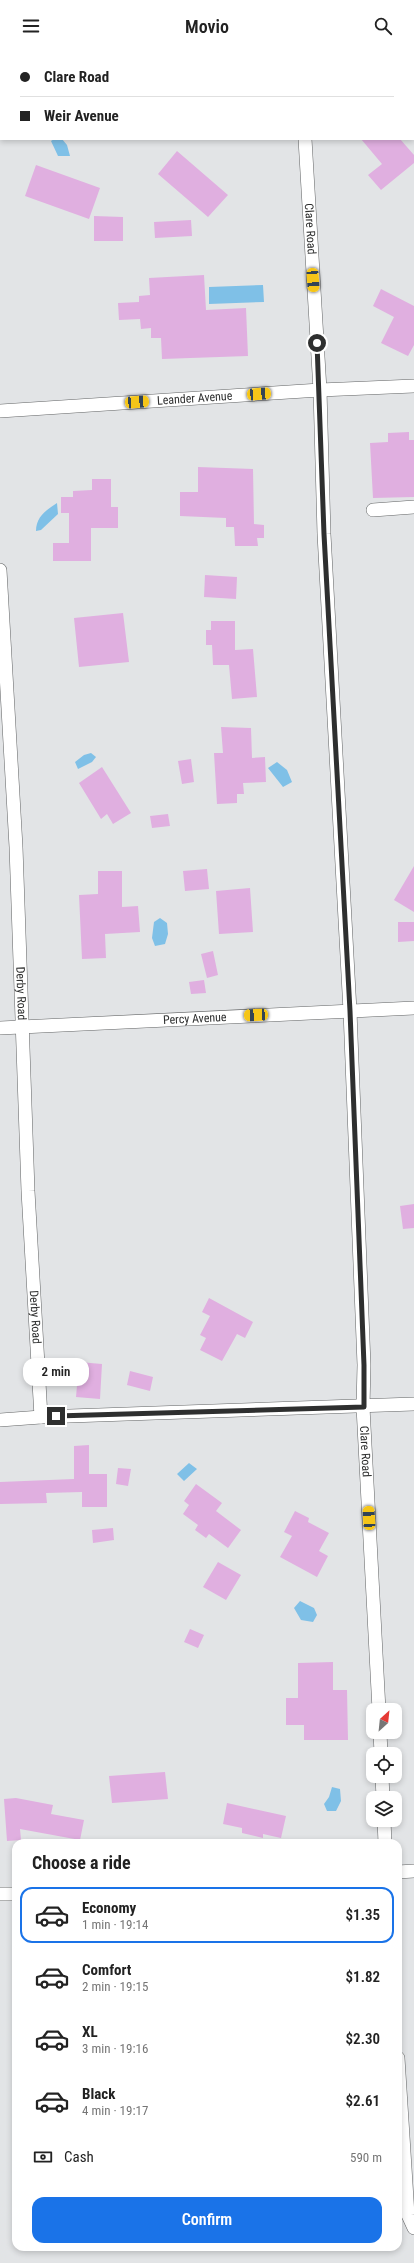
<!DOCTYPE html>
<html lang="en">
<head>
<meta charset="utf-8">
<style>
  body { margin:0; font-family:"Roboto Condensed",sans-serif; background:#f6f6f6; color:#222; height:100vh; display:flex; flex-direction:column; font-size:15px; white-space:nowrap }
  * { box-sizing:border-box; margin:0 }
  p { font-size:13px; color:#767676 }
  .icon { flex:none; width:22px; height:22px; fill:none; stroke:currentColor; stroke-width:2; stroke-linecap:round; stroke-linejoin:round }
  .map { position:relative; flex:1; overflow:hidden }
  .sheet { position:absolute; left:12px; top:1787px; width:390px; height:412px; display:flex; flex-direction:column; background:#fff; border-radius:12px; box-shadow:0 2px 6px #0003 }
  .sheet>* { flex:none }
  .top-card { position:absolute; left:0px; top:0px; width:414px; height:88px; box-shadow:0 2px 6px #0003; display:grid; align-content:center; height:88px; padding:0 20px; background:#fff }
  .needle { width:26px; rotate:27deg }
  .controls { position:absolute; left:366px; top:1651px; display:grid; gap:8px }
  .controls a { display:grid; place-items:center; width:36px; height:36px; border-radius:8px; background:#fff; box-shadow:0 2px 6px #0003; font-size:20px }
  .end { position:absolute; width:18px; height:18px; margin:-9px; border:5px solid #2e2f2f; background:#fff; box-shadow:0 0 0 2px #fff }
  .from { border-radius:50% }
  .bubble { position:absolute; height:28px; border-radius:12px; background:#fff; box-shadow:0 2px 6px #0003; font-size:13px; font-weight:600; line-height:28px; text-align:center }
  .car { position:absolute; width:12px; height:24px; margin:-12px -6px; border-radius:5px; box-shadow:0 0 3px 1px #0007; background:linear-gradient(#f5c518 24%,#345 0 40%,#f5c518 0 76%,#345 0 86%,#f5c518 0) }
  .top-card b { display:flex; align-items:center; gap:14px; height:38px; font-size:15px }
  .top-card b+b { border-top:1px solid #e0e0e0 }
  .top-card i { width:10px; height:10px; background:#222 }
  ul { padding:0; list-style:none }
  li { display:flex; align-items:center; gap:12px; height:56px; margin:0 8px 6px; padding:0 12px; border:2px solid transparent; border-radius:12px }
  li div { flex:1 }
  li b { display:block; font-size:15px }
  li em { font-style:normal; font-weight:600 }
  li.current { border-color:#1a73e8 }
  li>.icon { width:36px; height:36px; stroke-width:1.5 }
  h2 { padding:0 20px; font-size:18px; line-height:48px }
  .pay { display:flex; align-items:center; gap:10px; height:44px; padding:0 20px; font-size:15px }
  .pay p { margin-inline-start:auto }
  .button { display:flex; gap:8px; margin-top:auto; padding:8px 20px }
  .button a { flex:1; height:46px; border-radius:12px; background:#1a73e8; color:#fff; font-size:16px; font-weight:600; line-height:46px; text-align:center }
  header { display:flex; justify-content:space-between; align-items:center; height:52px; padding:0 20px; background:#fff; font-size:18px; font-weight:600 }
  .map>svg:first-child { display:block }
  .water { fill:#7fc0e7 }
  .building { fill:#e0afe0 }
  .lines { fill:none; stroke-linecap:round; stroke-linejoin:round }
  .minor-casing { stroke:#626465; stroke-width:14 }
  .minor { stroke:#fff; stroke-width:13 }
  .route { stroke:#2e2f2f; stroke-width:5 }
  .labels { text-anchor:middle; stroke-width:4; stroke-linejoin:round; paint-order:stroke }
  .street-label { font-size:12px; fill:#2e2f2f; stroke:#e2e4e6 }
</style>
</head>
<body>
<header><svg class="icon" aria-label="menu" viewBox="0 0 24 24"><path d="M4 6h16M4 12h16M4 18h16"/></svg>Movio<svg class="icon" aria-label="search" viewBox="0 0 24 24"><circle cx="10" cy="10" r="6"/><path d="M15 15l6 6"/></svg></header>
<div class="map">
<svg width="414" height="2211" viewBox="0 0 414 2211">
  <rect width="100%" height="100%" fill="#e2e4e6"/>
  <path class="water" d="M 54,87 L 62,87 L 67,93 L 70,104 L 58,104 L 51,89 Z
    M 263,233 L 264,250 L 209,252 L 209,235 Z
    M 57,451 L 58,462 L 41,478 L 36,479 C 36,465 46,458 57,451 Z
    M 91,701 L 96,705 L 92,710 L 78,717 L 75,710 L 84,703 Z
    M 277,710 L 287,718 L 292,730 L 283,735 L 268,716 Z
    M 160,866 L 167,871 L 168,882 L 165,892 L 155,894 L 152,886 L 154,870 Z
    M 189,1411 L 197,1417 L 184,1429 L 177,1422 Z
    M 300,1549 L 314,1556 L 317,1563 L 313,1570 L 301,1568 L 294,1556 Z
    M 332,1735 L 340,1737 L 341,1749 L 336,1759 L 327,1759 L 324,1752 L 329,1745 Z"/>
  <path class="building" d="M 361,87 L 400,87 L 414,103 L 414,111 L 381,138 L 368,123 L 382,112 Z
    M 177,99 L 228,143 L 208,165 L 158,122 Z
    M 36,113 L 100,136 L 89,167 L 25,144 Z
    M 94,164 L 123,165 L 123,189 L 94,189 Z
    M 191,168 L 192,184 L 155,186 L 154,170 Z
    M 204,223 L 206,258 L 246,256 L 248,304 L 162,307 L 161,286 L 151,286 L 151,276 L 141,277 L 140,267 L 119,268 L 118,251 L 139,250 L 139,244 L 150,243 L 149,226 Z
    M 381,237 L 414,254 L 414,293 L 408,304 L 381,291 L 394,265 L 373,254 Z
    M 409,380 L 409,388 L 414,388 L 414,445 L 373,446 L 370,391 L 388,390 L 388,381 Z
    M 198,415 L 253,417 L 254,472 L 264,473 L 264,486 L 257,486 L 258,494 L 235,494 L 234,475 L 226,475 L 226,466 L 180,464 L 180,440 L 198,440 Z
    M 92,427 L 111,427 L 111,455 L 118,455 L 118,476 L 91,476 L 91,509 L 53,509 L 53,491 L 69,491 L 69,461 L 61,461 L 61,445 L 73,445 L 73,439 L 92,438 Z
    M 205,523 L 237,525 L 236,547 L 204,545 Z
    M 123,561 L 129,610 L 79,615 L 74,566 Z
    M 211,569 L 235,569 L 235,598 L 253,597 L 257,645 L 232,647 L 229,613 L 213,613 L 212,593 L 206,593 L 206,578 L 211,578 Z
    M 221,675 L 251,676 L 252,706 L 265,705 L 266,730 L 243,731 L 244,742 L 237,742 L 237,751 L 217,752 L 214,701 L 223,701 Z
    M 191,707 L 194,730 L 182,732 L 178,709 Z
    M 102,715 L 131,761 L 113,772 L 107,762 L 101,767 L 79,731 Z
    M 168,762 L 170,774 L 152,776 L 150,764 Z
    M 414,814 L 414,860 L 394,848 Z
    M 207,817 L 209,837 L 185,839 L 183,819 Z
    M 98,819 L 122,819 L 122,855 L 138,854 L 140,880 L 105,882 L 106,906 L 82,907 L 79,843 L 98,842 Z
    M 250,836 L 253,880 L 219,882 L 216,839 Z
    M 398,870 L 414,870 L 414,889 L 398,890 Z
    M 213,899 L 218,923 L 207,926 L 201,902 Z
    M 204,928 L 206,941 L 191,942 L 189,930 Z
    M 414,1152 L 414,1176 L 403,1177 L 400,1154 Z
    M 209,1246 L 253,1270 L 245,1286 L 237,1282 L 222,1309 L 200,1298 L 206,1286 L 200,1283 L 210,1264 L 202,1260 Z
    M 79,1310 L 102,1312 L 100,1347 L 76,1345 Z
    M 130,1319 L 153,1325 L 150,1339 L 127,1333 Z
    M 89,1393 L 89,1422 L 107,1422 L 107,1455 L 82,1455 L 82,1440 L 46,1441 L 47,1451 L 0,1452 L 0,1430 L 74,1427 L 74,1394 Z
    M 118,1416 L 131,1417 L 128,1434 L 116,1432 Z
    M 196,1432 L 222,1451 L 216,1459 L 241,1478 L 228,1496 L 209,1482 L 206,1486 L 195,1478 L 198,1473 L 183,1462 L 189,1453 L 184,1449 Z
    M 295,1459 L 309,1466 L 308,1470 L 329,1481 L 319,1499 L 328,1504 L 317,1525 L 280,1505 L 292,1484 L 284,1480 Z
    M 113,1476 L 114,1488 L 93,1491 L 92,1478 Z
    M 218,1510 L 241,1523 L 226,1548 L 203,1535 Z
    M 190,1577 L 204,1583 L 198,1596 L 184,1590 Z
    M 333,1610 L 333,1638 L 347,1638 L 348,1688 L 304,1688 L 304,1673 L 286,1673 L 286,1646 L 298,1646 L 298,1611 Z
    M 165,1720 L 168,1747 L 112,1751 L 109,1724 Z
    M 16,1746 L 53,1753 L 51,1762 L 84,1768 L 80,1788 L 20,1777 L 21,1788 L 7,1789 L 4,1747 Z
    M 227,1751 L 286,1764 L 281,1786 L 263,1782 L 263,1786 L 242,1781 L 242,1776 L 223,1772 Z"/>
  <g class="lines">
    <g class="minor-casing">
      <g id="minor">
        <path d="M 300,0 L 300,1"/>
        <path id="s1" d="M 305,87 L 320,338 L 324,482 L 350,959 L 364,1313 L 363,1355 L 379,1658"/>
        <path id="s2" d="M 0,359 L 320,338 L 414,334"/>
        <path d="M 373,458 L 414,455"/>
        <path id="s3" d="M 0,518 L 16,795 L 28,1139 L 41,1365"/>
        <path id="s4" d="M 0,976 L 414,956"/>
        <path d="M 0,1368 L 41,1365 L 414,1352"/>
        <path d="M 380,1680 L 381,1702"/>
        <path d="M 382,1724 L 383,1746"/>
        <path d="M 384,1768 L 385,1791"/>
        <path d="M 398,1820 L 414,1819"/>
        <path d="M 0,1842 L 16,1842"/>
        <path d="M 398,2006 L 408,2163 L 414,2176"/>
      </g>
    </g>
    <use href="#minor" class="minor"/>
  </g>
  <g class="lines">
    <path class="route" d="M 56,1364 L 364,1355 L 364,1313 L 350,959 L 324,482 L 317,291"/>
  </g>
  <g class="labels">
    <g class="street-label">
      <text dy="4" stroke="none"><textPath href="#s1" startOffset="90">Clare Road</textPath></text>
      <text dy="4" stroke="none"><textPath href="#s2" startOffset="195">Leander Avenue</textPath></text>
      <text dy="4" stroke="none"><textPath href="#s3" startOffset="424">Derby Road</textPath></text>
      <text dy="4" stroke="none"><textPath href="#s4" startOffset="195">Percy Avenue</textPath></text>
      <text dy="4" stroke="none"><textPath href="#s3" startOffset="748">Derby Road</textPath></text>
      <text dy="4" stroke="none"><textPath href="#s1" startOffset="1314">Clare Road</textPath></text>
    </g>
  </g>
</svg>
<div class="controls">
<a><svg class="needle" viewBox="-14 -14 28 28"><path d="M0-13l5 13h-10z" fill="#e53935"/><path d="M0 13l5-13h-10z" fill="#767676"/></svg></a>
<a><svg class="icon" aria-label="locate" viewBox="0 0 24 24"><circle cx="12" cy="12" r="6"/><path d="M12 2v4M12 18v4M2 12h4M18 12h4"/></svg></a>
<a><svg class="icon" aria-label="layers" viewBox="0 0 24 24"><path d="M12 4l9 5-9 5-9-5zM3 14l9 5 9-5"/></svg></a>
</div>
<i class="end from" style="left:317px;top:291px"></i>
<i class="end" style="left:56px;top:1364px"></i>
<div class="bubble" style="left:23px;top:1306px;width:66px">2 min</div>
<i class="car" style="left:313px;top:228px;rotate:176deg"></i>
<i class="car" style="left:259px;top:342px;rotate:86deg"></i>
<i class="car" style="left:137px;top:350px;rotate:86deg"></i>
<i class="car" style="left:256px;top:963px;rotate:267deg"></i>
<i class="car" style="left:369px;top:1466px;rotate:357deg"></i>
<div class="top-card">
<b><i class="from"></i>Clare Road</b>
<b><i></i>Weir Avenue</b>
</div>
<section class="sheet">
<h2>Choose a ride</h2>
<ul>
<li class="current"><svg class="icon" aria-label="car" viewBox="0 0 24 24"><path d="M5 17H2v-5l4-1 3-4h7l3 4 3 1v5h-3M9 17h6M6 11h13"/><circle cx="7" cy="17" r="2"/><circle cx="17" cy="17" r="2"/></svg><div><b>Economy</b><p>1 min · 19:14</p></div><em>$1.35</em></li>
<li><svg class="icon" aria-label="car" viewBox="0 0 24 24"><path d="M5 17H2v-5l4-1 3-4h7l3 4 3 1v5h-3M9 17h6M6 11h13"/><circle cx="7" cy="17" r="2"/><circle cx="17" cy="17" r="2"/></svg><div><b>Comfort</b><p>2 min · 19:15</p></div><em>$1.82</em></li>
<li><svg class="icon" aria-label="car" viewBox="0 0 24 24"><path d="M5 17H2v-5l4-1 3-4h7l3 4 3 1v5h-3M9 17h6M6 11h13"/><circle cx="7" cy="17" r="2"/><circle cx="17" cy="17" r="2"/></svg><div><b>XL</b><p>3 min · 19:16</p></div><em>$2.30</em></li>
<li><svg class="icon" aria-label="car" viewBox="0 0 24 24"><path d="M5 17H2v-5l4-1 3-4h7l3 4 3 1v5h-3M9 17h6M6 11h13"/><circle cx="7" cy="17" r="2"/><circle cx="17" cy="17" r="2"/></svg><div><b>Black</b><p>4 min · 19:17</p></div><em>$2.61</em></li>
</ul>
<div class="pay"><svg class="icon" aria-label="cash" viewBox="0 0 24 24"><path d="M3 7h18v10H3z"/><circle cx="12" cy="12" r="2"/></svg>Cash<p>590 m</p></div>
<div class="button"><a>Confirm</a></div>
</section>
</div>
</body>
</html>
